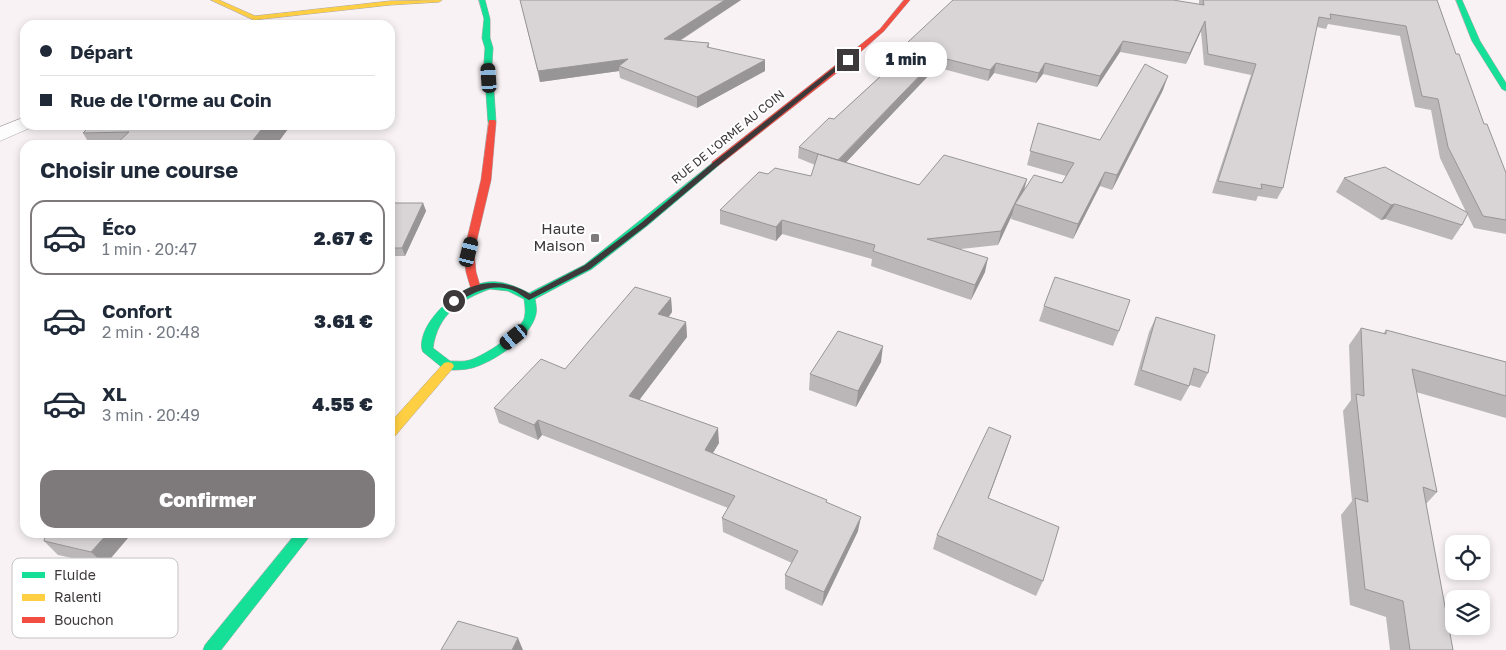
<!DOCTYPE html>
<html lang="fr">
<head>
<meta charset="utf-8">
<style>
  body { margin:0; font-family:"Golos Text",sans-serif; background:#f6f6f7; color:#1f2937; height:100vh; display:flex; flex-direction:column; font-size:19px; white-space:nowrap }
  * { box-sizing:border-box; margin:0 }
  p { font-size:16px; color:#747a83 }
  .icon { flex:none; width:28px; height:28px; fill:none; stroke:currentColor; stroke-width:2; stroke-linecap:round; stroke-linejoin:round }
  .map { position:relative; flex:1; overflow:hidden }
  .side { position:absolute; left:20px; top:140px; width:375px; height:398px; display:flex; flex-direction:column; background:#fff; border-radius:15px; box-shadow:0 2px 8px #0003 }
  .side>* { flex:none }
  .hud { position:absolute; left:20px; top:20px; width:375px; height:110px; border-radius:15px; box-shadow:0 2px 8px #0003; display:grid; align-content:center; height:110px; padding:0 20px; background:#fff }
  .tools { position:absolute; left:1445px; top:535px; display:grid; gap:10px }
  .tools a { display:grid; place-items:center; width:45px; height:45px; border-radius:10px; background:#fff; box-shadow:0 2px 8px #0003; font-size:25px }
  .end { position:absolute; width:22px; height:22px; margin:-11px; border:6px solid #3d383a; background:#fff; box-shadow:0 0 0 2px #fff }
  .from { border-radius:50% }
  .bubble { position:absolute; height:35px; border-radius:15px; background:#fff; box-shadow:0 2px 8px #0003; font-size:16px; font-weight:800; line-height:35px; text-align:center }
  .car { position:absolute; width:15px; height:30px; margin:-15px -8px; border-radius:6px; box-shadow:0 0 4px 1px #0007; background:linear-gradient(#222 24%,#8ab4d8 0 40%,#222 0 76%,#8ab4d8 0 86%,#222 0) }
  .hud b { display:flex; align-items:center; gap:18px; height:48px; font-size:19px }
  .hud b+b { border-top:1px solid #e0e1e3 }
  .hud i { width:12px; height:12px; background:#1f2937 }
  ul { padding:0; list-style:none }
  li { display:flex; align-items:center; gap:15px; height:75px; margin:0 10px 8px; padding:0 10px; border:2px solid transparent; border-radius:15px }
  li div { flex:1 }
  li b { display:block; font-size:19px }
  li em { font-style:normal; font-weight:800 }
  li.on { border-color:#7e797b }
  li>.icon { width:45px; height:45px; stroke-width:1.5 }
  h2 { padding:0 20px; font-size:22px; line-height:60px }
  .button { display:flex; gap:10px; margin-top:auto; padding:10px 20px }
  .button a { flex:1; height:58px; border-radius:15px; background:#7e797b; color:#fff; font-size:20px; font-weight:800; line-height:58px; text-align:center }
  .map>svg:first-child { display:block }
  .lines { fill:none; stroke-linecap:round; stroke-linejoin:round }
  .street-casing { stroke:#aba6a9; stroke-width:1 }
  .fast-casing { stroke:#aba6a9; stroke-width:1 }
  .slow-casing { stroke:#aba6a9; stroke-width:1 }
  .jam-casing { stroke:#aba6a9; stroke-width:1 }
  .street { fill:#fefdfe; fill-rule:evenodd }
  .fast { fill:#16e098; fill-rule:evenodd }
  .slow { fill:#ffcf43; fill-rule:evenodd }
  .jam { fill:#f24e42; fill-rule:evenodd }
  .wall { fill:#bbb7b9 }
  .shaded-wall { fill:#989596 }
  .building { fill:#d9d5d7; stroke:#989596 }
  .route { fill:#3d383a }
  .poi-dot { fill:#7e797b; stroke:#fff; stroke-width:2 }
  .labels { text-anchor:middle; stroke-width:4; stroke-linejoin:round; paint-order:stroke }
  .far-street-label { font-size:12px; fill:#3d383a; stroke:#fff }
  .poi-label { font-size:15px; fill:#3d383a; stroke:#fff; text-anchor:end }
  .key { fill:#fff; stroke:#c5c3c4; stroke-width:1 }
  .key-label { font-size:14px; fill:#3d383a }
</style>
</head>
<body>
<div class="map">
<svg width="1506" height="650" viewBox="0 0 1506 650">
  <rect width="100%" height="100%" fill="#f8f2f5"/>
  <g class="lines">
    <g class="street-casing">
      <path id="street" d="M 25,117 L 25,125 L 34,125 L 32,127 L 0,141 L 0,127 Z"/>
    </g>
    <g class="fast-casing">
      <path id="fast" d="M 479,0 L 485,0 L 490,19 L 490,38 L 493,48 L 492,63 L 496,122 L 492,124 L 488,122 L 484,63 L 485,48 L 482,38 L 484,19 Z
        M 1456,0 L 1462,0 L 1480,41 L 1506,83 L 1506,91 L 1502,89 L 1472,41 Z
        M 715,161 L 718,162 L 718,166 L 647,226 L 592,269 L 535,299 C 536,304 537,309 536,314 C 531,338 493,362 472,368 C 464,370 456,370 448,370 L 444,369 L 423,352 C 420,346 422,339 424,333 C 433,310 463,285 488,282 C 502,280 517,287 529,293 L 584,265 ZM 490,289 L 508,291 L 524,299 C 525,306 526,312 524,319 C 517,334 486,355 470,360 C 464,362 457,361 450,361 L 433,348 C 438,314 460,300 490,289 Z
        M 297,532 L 313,532 L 221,650 L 203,650 L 205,645 Z"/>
    </g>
    <g class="slow-casing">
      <path id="slow" d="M 211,0 L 219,0 L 255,16 L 390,1 L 442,0 L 439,2 L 390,5 L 254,20 Z
        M 448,362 L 452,363 L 454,366 L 452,369 L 395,436 L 390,437 L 390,423 L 444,363 Z"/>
    </g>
    <g class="jam-casing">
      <path id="jam" d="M 904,0 L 910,0 L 884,31 L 839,71 L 718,166 L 712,166 L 712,162 L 833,67 L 880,29 Z
        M 489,120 L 495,120 L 496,122 L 491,180 L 474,252 L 476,272 L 481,289 L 476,292 L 471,289 L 466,272 L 464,252 L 481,180 Z"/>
    </g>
    <use href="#street" class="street"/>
    <use href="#fast" class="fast"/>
    <use href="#slow" class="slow"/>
    <use href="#jam" class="jam"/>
  </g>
  <path class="wall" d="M 520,0 L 741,0 L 680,41 L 709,43 L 709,48 L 765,71 L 697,108 L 620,78 L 619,71 L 540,82 Z
    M 1199,0 L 1437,0 L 1456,54 L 1484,124 L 1506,173 L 1506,234 L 1474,228 L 1467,214 L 1462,225 L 1452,240 L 1385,219 L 1381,220 L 1336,192 L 1344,178 L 1466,212 L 1440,158 L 1431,110 L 1415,107 L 1400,36 L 1328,24 L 1326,29 L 1317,27 L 1283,188 L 1277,199 L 1258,196 L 1256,201 L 1212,193 L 1251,75 L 1204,65 L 1201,31 L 1186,64 L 1120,52 L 1097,87 L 1043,74 L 1036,83 L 994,73 L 988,81 L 932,66 L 931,73 L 846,162 L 919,185 L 1027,179 L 1024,191 L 1062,183 L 1066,176 L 1027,165 L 1038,123 L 1100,140 L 1163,90 L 1112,190 L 1100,186 L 1073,239 L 1011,219 L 1012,215 L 998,245 L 961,249 L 985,272 L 971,300 L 871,266 L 872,259 L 782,234 L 776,241 L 720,224 L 720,210 L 768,174 L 811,176 L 815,165 L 798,158 L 799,147 L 834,119 L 906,52 L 908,42 L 1199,5 Z
    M 291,125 L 276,145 L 90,145 L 83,133 Z
    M 390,203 L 423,203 L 426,211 L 405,256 L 390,256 Z
    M 671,298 L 672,312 L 669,317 L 686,322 L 687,337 L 639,400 L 719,443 L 713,453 L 826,502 L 858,531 L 822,606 L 785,589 L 785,575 L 792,563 L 723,532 L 722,518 L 728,508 L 542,435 L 538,440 L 499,423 L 494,408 L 565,369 Z
    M 1044,306 L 1119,331 L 1113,346 L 1039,321 Z
    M 1156,317 L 1208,373 L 1200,388 L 1190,385 L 1181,401 L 1134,385 L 1149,332 Z
    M 1361,328 L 1383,334 L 1386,330 L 1506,362 L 1506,418 L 1416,392 L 1437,492 L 1426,504 L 1453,650 L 1390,650 L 1386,617 L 1350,605 L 1341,515 L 1352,501 L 1343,411 L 1351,400 L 1349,345 Z
    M 881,362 L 856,407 L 809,390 L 810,374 Z
    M 1011,436 L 988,498 L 1043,581 L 1036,596 L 933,549 L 937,535 Z
    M 133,532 L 105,565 L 58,555 L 44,541 Z"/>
  <path class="shaded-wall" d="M 725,0 L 741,0 L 665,50 L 664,39 Z
    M 1205,21 L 1201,31 L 1186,64 L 1190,53 Z
    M 1123,41 L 1120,52 L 1097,87 L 1100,76 Z
    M 628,59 L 619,66 L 619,71 L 540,82 L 538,71 Z
    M 765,60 L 765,71 L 697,108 L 697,97 Z
    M 932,63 L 931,73 L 836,173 L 837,162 Z
    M 996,63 L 994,73 L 988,81 L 990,70 Z
    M 1045,63 L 1043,74 L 1036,83 L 1039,73 Z
    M 1168,76 L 1163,90 L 1112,190 L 1117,175 Z
    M 265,125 L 291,125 L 276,145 L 249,145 Z
    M 1105,172 L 1100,186 L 1073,239 L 1078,224 Z
    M 1027,179 L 1023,193 L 1015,204 L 1012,215 L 998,245 L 1001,231 Z
    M 423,203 L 426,211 L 405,256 L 402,248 Z
    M 1395,204 L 1385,219 L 1381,220 L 1391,205 Z
    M 782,220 L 782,234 L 776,241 L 776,227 Z
    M 988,258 L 985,272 L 971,300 L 975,285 Z
    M 671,298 L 672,312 L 660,328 L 658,314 Z
    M 686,322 L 687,337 L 631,411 L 629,396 Z
    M 883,346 L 881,362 L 856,407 L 858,391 Z
    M 538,420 L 542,435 L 538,440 L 534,425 Z
    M 718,428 L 719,443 L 706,464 L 705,450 Z
    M 1011,436 L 1006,451 L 983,513 L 988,498 Z
    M 861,517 L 858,531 L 822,606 L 824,592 Z
    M 109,532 L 133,532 L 105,565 L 91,552 Z
    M 518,638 L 523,650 L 512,650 Z"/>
  <path class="building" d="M 520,0 L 725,0 L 664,39 L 709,43 L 707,47 L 765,60 L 697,97 L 619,66 L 628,59 L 538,71 Z
    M 953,0 L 1173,0 L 1204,5 L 1203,0 L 1437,0 L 1456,54 L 1459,54 L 1484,124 L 1487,124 L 1506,173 L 1506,220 L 1483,216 L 1448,147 L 1438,99 L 1422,96 L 1406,26 L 1330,14 L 1331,19 L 1319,17 L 1283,188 L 1261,184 L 1262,189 L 1218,181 L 1256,64 L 1208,54 L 1205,21 L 1190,53 L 1123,41 L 1100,76 L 1045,63 L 1039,73 L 996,63 L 990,70 L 923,53 L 932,63 L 838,160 L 818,154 L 799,147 L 829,118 L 834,119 L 916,44 L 908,42 Z
    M 1145,64 L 1168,76 L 1117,175 L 1105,172 L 1078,224 L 1015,204 L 1034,175 L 1062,183 L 1074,163 L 1030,151 L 1038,123 L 1100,140 Z
    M 91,125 L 265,125 L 249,145 L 115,145 L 129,132 L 83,133 Z
    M 818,154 L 919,185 L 944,155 L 1027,179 L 1001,231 L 927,239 L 988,258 L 975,285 L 873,251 L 875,245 L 782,220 L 776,227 L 720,210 L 759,172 L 768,174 L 775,168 L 811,176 Z
    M 1385,167 L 1468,213 L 1462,225 L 1395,204 L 1391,205 L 1344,178 Z
    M 390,203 L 423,203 L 402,248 L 390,248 Z
    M 1055,277 L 1130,300 L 1119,331 L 1044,306 Z
    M 635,287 L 671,298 L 658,314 L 686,322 L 629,396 L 718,428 L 705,450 L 827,500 L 826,502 L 861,517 L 824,592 L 785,575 L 798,551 L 722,518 L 735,496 L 538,420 L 534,425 L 494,408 L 541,359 L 565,369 Z
    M 1156,317 L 1215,335 L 1208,373 L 1194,368 L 1189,386 L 1141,370 Z
    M 1361,328 L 1386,334 L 1386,330 L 1506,362 L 1506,396 L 1412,369 L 1437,492 L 1423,487 L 1453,650 L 1410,650 L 1403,601 L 1365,589 L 1355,498 L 1368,502 L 1356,394 L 1364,396 Z
    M 838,331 L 883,346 L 858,391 L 810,374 Z
    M 989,427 L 1011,436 L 988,498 L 1059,527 L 1043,581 L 937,535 Z
    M 46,532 L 109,532 L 91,552 L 44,541 Z
    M 458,621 L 518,638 L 512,650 L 441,650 Z"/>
  <path class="route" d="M 846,58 L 850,60 L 720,164 L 646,226 L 590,269 L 529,300 C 523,297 518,292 512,290 C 492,283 473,292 457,303 L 450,301 C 471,279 506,278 530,294 L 585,265 L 641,223 L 715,161 Z"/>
  <rect class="poi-dot" x="590" y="233" width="10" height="10" rx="2.5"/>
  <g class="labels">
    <g class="far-street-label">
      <text transform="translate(728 137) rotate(-39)" y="4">RUE DE L'ORME AU COIN</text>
    </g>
    <g class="poi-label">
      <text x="585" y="234">Haute<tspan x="585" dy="17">Maison</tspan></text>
    </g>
  </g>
  <rect x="12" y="558" width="166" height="80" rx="8" class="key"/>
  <rect x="22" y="572" width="23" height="6" fill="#16e098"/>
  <rect x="22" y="594" width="23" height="7" fill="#ffcf43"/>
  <rect x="22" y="617" width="23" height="6" fill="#f24e42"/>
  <g class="key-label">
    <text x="54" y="580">Fluide</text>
    <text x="54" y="602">Ralenti</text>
    <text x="54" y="625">Bouchon</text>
  </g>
</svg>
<div class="tools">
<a><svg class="icon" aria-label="locate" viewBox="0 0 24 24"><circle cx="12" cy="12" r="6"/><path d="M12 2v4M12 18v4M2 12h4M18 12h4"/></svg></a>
<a><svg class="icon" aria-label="layers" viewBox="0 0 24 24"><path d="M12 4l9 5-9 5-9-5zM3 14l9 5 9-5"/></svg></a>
</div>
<i class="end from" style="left:454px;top:301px"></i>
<i class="end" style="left:848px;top:60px"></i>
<div class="bubble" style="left:865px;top:42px;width:82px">1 min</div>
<i class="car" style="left:489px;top:78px;rotate:356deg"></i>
<i class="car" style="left:469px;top:252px;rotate:14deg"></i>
<i class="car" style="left:514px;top:337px;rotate:231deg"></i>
<div class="hud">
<b><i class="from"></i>Départ</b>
<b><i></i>Rue de l'Orme au Coin</b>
</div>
<section class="side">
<h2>Choisir une course</h2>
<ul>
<li class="on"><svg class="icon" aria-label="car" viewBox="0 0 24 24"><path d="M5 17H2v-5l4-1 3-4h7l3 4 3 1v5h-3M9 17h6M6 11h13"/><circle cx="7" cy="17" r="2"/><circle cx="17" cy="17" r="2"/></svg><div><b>Éco</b><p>1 min · 20:47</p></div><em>2.67 €</em></li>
<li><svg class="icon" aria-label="car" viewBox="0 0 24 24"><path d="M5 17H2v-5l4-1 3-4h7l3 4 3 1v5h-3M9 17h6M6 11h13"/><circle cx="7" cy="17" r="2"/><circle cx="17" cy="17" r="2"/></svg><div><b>Confort</b><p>2 min · 20:48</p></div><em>3.61 €</em></li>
<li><svg class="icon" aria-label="car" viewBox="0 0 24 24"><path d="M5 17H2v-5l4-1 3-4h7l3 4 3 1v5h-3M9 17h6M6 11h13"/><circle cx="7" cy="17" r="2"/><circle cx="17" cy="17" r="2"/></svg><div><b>XL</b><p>3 min · 20:49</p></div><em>4.55 €</em></li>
</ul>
<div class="button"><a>Confirmer</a></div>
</section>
</div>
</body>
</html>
